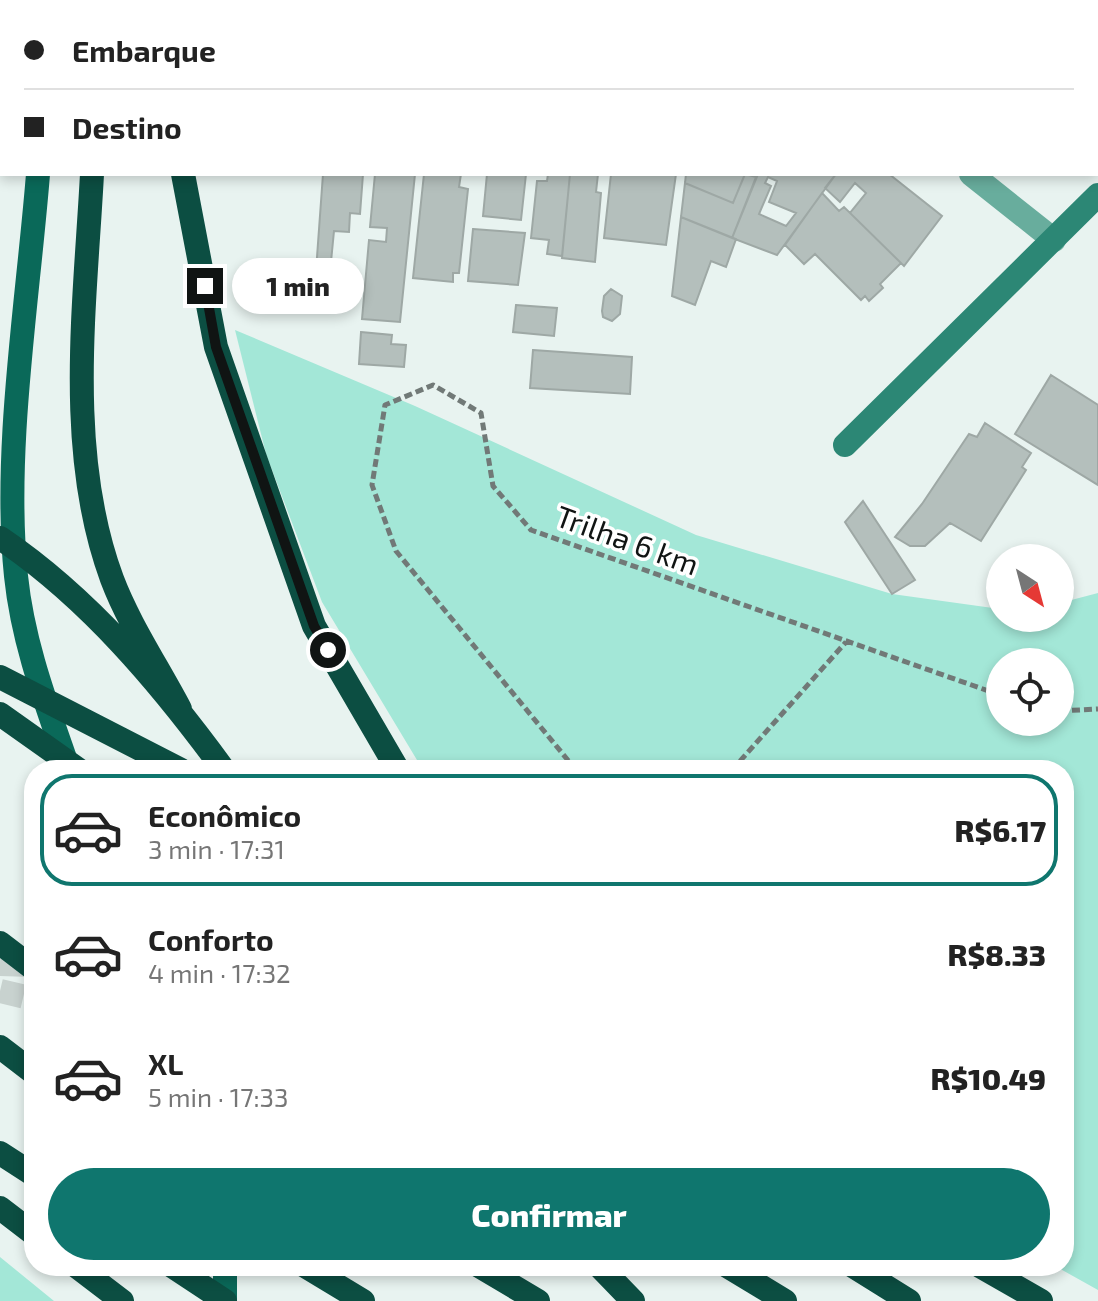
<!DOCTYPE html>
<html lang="pt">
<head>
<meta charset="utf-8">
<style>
  body { margin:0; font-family:"Exo 2",sans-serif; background:#f6f6f6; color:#222; height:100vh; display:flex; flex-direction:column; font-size:30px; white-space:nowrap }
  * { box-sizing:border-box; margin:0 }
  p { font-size:26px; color:#767676 }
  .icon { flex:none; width:44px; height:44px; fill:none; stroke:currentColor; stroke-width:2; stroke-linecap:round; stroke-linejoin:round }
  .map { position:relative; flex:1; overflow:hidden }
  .panel { position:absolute; left:24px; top:760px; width:1050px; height:516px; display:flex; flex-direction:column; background:#fff; border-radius:32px; box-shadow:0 4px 12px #0003 }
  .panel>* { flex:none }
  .guide { position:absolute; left:0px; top:0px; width:1098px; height:176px; box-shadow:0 4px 12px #0003; display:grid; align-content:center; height:176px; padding:0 24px; background:#fff }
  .needle { width:52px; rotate:144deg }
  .controls { position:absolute; left:986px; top:544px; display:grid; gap:16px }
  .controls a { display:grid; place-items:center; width:88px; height:88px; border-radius:50%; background:#fff; box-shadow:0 4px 12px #0003; font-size:40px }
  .end { position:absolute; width:36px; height:36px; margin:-18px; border:10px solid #101413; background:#fff; box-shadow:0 0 0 4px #fff }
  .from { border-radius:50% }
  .bubble { position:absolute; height:56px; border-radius:28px; background:#fff; box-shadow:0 4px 12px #0003; font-size:26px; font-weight:800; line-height:56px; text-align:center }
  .guide b { display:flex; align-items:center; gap:28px; height:76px; font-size:30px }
  .guide b+b { border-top:2px solid #e0e0e0 }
  .guide i { width:20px; height:20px; background:#222 }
  ul { padding:14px 0 0; list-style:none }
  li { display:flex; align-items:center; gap:24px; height:112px; margin:0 16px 12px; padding:0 8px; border:4px solid transparent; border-radius:32px }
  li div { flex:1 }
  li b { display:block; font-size:30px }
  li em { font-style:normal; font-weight:800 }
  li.active { border-color:#0f766e }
  li>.icon { width:72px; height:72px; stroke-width:1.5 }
  .cta { display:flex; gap:16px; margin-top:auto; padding:16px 24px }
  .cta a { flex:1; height:92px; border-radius:48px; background:#0f766e; color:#fff; font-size:32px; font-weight:800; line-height:92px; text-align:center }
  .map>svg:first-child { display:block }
  .green { fill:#a3e7d7; fill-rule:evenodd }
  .building { fill:#b4bfbc; stroke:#9ea8a5; stroke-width:2; fill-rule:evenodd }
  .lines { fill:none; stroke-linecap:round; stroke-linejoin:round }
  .highway-tunnel { stroke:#c8d2cf; stroke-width:24; stroke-dasharray:24 12; stroke-linecap:butt }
  .path { stroke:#717977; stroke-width:5; stroke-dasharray:8 4; stroke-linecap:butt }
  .street { stroke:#68ad9d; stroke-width:24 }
  .secondary { stroke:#2c8775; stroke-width:24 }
  .primary { stroke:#0a6959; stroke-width:24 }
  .highway { stroke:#0c4e42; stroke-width:24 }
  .route { stroke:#101413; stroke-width:10 }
  .labels { text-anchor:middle; stroke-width:7; stroke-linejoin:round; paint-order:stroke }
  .street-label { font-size:30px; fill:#101413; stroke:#fff }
</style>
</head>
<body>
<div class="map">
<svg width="1098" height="1301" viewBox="0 0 1098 1301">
  <rect width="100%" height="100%" fill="#e8f3f0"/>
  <path class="green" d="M 235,330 L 415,406 L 696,535 L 892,594 L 1000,609 L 1000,618 L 1060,618 L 1060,603 L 1098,593 L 1098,1290 L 1055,1266 L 1064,1266 L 1064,770 L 423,770 L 322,602 L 266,454 ZM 1000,662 L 1060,662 L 1060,722 L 1000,722 Z
    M 0,1257 L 54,1301 L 0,1301 Z"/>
  <path class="building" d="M 837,0 L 916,0 L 919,2 L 836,2 Z
    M 1035,0 L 1098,0 L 1098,55 L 1096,2 Z
    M 323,174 L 363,174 L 360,214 L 350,213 L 349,232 L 334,231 L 330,272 L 316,271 Z
    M 375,174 L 415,174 L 400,322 L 362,319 L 369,240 L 386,242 L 387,228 L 370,227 Z
    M 424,174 L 461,174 L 459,187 L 468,189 L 459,273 L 453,273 L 453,282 L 413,278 Z
    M 487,174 L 526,174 L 521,220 L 483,216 Z
    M 548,174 L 570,174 L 562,256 L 547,254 L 549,240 L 531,238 L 537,181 L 547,181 Z
    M 570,174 L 598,174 L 596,192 L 601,193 L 595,262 L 562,258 Z
    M 611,174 L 676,174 L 666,245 L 604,238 Z
    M 686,174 L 745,174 L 733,203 L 685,183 Z
    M 745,174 L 756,177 L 732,238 L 681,217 L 685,183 L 733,203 Z
    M 758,174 L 836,174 L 777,255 L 732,238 ZM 768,177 L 777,181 L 769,202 L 796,213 L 786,226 L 759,214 L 771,186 L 765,183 Z
    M 836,174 L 889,174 L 942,216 L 904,266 L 850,213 L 866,193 L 855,183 L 840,202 L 825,188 Z
    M 822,193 L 839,211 L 844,207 L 901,263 L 880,284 L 883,288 L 869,301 L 865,296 L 861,300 L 815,254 L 804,264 L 785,245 Z
    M 681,217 L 736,239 L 726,267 L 711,261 L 695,305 L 672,296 Z
    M 473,229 L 525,233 L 518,285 L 468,281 Z
    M 611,289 L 622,296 L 620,314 L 612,321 L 603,317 L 602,311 L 604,296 Z
    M 516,305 L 557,308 L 554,336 L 513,332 Z
    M 361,332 L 392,335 L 391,344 L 406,345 L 404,367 L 359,364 Z
    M 533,350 L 632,357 L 630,394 L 530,388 Z
    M 1051,375 L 1098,405 L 1098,485 L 1015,434 Z
    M 985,423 L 1031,453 L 1022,467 L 1026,470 L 981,541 L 950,523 L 925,546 L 910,546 L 895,537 L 922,504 L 969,434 L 977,437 Z
    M 863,501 L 915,580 L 892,594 L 845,522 Z"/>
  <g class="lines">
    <path class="highway-tunnel" d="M 0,964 L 34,965
      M 0,991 L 34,999"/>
    <path class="path" d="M 1060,711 L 1098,709
      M 576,770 L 396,551 L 372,485 L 385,405 L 433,385 L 481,413 L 493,486 L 531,530 L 1000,695
      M 732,770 L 846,642"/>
    <path class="street" d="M 263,0 L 298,2
      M 971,174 L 1054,240"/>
    <path class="secondary" d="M 845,445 L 1098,195"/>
    <path class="primary" d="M 52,2 L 52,0
      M 38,174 C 28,300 3,451 16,576 C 23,644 47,706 69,770
      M 225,1301 L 225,1266"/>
    <path class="highway" d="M 160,0 L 160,2
      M 101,2 L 101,0
      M 92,174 C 85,306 65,452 112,579 C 129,624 158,667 180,709
      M 183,174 L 216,347 L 314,626 L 398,770
      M 0,538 C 89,598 161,684 224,770
      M 0,677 L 181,770
      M 0,714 L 79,770
      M 0,943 L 34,969
      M 0,1047 L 34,1073
      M 0,1153 L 34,1175
      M 0,1208 L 34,1234
      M 76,1266 L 122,1301
      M 172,1266 L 225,1301
      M 305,1266 L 363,1301
      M 479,1266 L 538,1301
      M 599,1266 L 633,1301
      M 727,1266 L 785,1301
      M 853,1266 L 909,1301
      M 980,1266 L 1041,1301"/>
  </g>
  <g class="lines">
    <path class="route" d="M 205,286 L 216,347 L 314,626 L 328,650"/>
  </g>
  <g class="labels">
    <g class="street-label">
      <text transform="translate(627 541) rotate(20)" y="10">Trilha 6 km</text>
    </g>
  </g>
</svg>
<div class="controls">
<a><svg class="needle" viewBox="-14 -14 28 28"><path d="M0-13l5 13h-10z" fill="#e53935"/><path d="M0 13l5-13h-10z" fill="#767676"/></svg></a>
<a><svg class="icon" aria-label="locate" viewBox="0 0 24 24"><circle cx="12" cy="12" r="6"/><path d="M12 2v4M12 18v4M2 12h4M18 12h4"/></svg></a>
</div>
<i class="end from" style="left:328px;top:650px"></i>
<i class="end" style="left:205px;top:286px"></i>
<div class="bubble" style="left:232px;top:258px;width:132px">1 min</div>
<div class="guide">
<b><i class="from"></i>Embarque</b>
<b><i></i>Destino</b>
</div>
<section class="panel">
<ul>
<li class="active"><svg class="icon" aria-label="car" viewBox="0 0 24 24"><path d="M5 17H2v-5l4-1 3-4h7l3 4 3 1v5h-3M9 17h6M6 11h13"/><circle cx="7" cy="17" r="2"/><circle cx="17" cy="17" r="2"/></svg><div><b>Econômico</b><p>3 min · 17:31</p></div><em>R$6.17</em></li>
<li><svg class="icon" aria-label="car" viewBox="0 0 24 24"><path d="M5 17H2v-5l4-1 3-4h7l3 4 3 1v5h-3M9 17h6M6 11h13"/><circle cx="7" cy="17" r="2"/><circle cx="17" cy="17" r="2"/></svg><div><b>Conforto</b><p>4 min · 17:32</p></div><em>R$8.33</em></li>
<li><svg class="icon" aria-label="car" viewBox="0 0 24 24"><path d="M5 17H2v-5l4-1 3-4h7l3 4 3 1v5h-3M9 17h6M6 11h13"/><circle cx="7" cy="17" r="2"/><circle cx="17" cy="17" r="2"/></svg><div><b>XL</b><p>5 min · 17:33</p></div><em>R$10.49</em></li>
</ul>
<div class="cta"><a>Confirmar</a></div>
</section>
</div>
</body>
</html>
